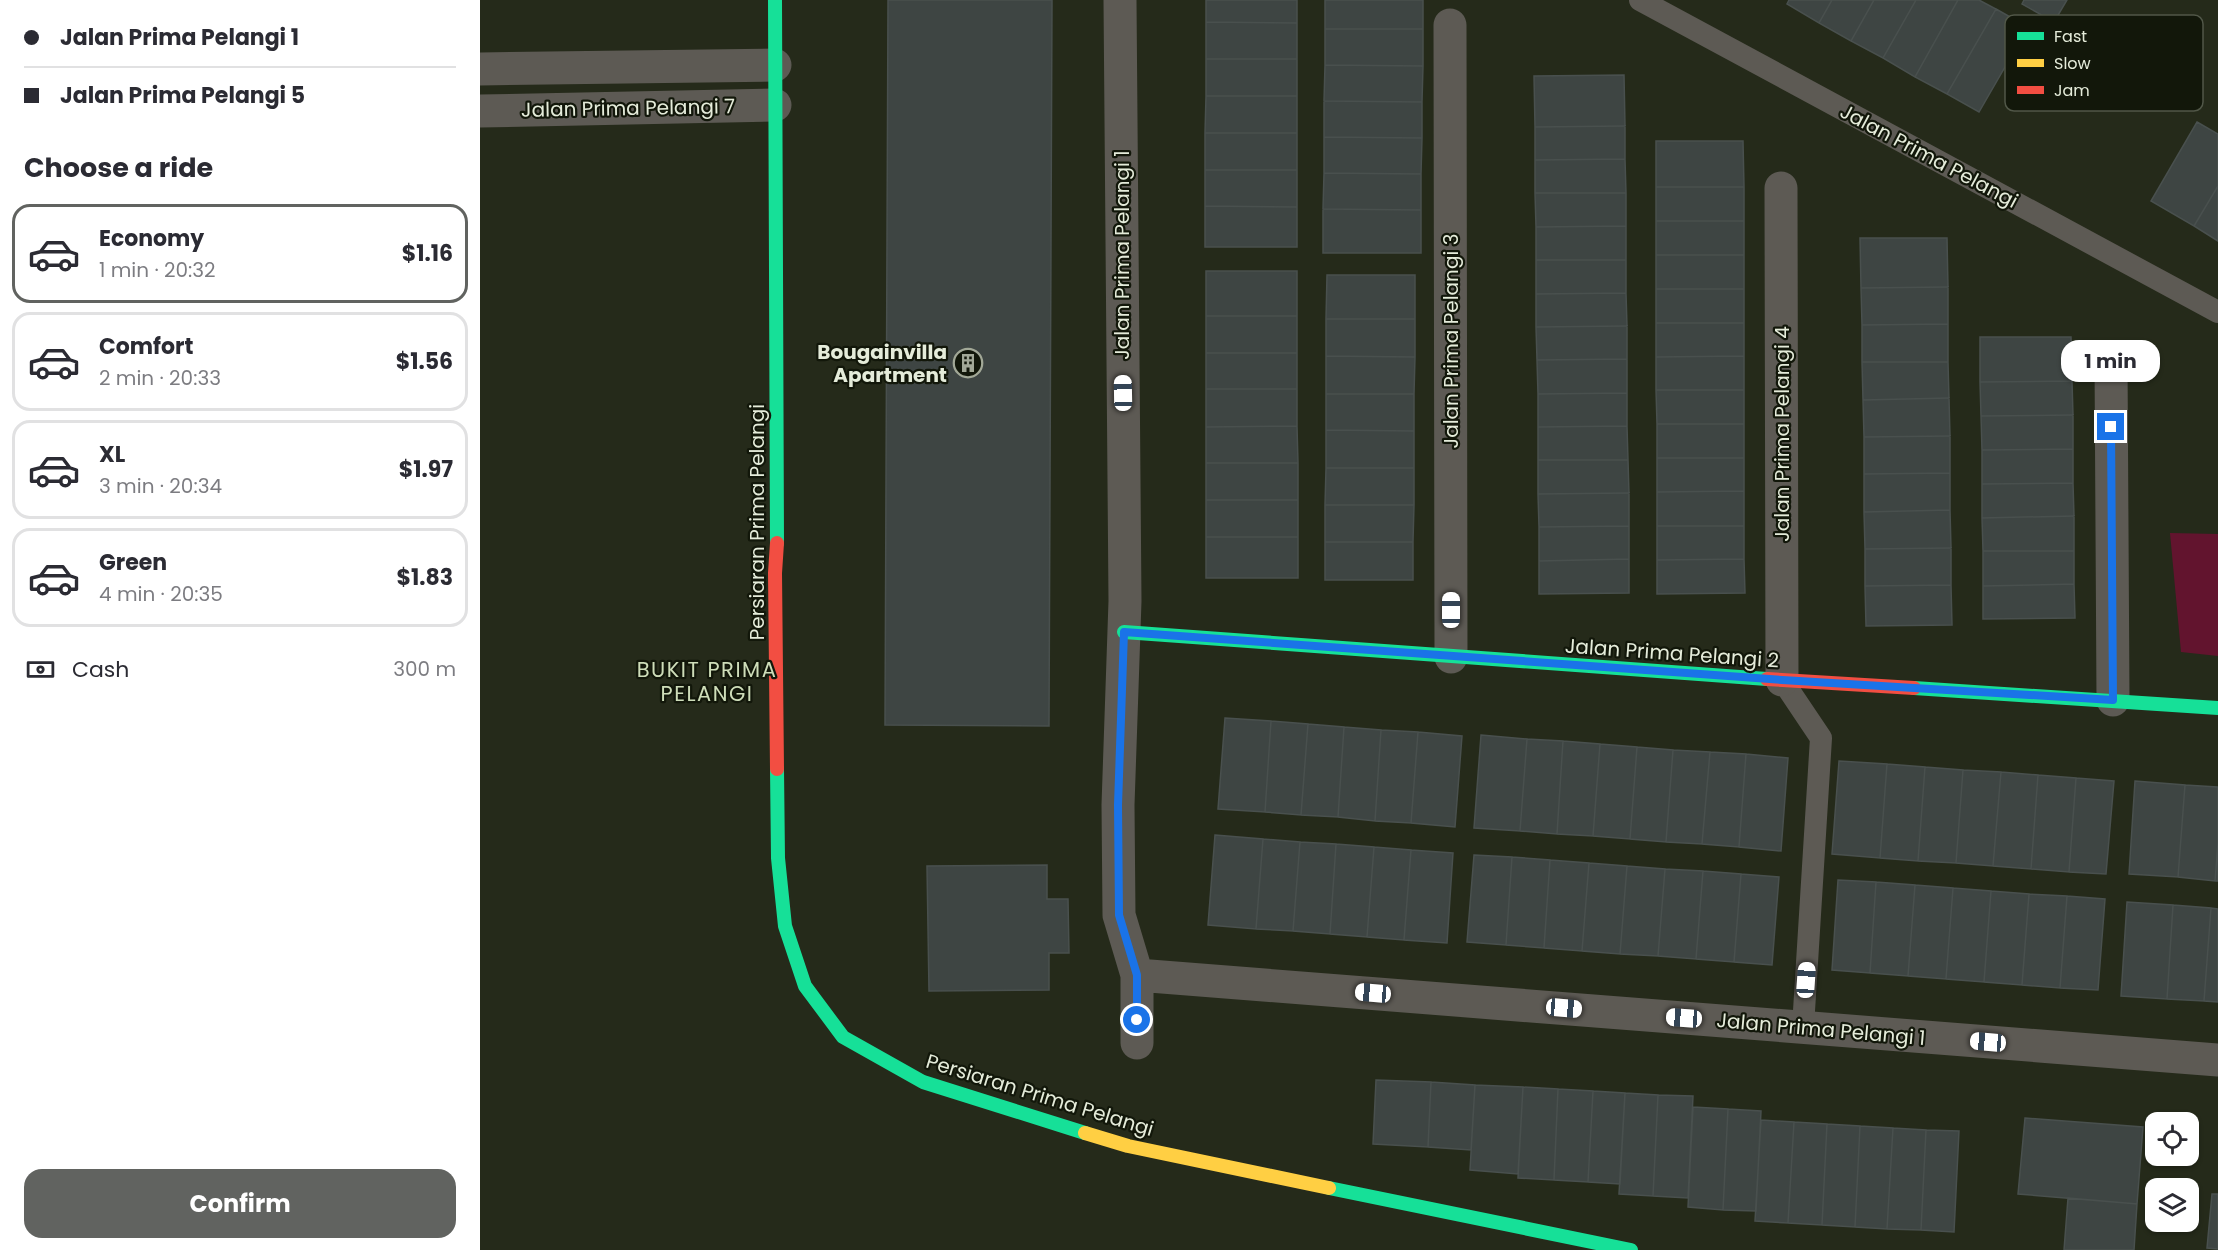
<!DOCTYPE html>
<html lang="en">
<head>
<meta charset="utf-8">
<style>
  body { margin:0; font-family:Poppins,sans-serif; background:#f2f2f3; color:#2b2b33; height:100vh; display:flex; flex-direction:column; font-size:22px; white-space:nowrap }
  * { box-sizing:border-box; margin:0 }
  p { font-size:20px; color:#7c7c81 }
  .icon { flex:none; width:33px; height:33px; fill:none; stroke:currentColor; stroke-width:2; stroke-linecap:round; stroke-linejoin:round }
  .map { position:relative; flex:1; overflow:hidden }
  .details { display:flex; flex-direction:column; background:#fff; width:480px }
  .details>* { flex:none }
  .banner { display:grid; align-content:center; height:132px; padding:0 24px; background:#fff }
  .buttons { position:absolute; left:1665px; top:1112px; display:grid; gap:12px }
  .buttons a { display:grid; place-items:center; width:54px; height:54px; border-radius:12px; background:#fff; box-shadow:0 2px 4px #0004; font-size:30px }
  .end { position:absolute; width:27px; height:27px; margin:-14px; border:8px solid #1a73e8; background:#fff; box-shadow:0 0 0 3px #fff }
  .from { border-radius:50% }
  .bubble { position:absolute; height:42px; border-radius:18px; background:#fff; box-shadow:0 2px 4px #0004; font-size:20px; font-weight:700; line-height:42px; text-align:center }
  .car { position:absolute; width:18px; height:36px; margin:-18px -9px; border-radius:8px; box-shadow:0 0 4px 2px #0007; background:linear-gradient(#fff 24%,#345 0 40%,#fff 0 76%,#345 0 86%,#fff 0) }
  .banner b { display:flex; align-items:center; gap:21px; height:57px; font-size:22px }
  .banner b+b { border-top:2px solid #e1e1e2 }
  .banner i { width:15px; height:15px; background:#2b2b33 }
  ul { padding:0; list-style:none }
  li { display:flex; align-items:center; gap:18px; height:99px; margin:0 12px 9px; padding:0 12px; border:3px solid #e1e1e2; border-radius:18px }
  li div { flex:1 }
  li b { display:block; font-size:22px }
  li em { font-style:normal; font-weight:700 }
  li.on { border-color:#616360 }
  li>.icon { width:54px; height:54px; stroke-width:1.5 }
  h2 { padding:0 24px; font-size:27px; line-height:72px }
  .pay { display:flex; align-items:center; gap:15px; height:66px; padding:0 24px; font-size:22px }
  .pay p { margin-inline-start:auto }
  .action { display:flex; gap:12px; margin-top:auto; padding:12px 24px }
  .action a { flex:1; height:69px; border-radius:18px; background:#616360; color:#fff; font-size:24px; font-weight:700; line-height:69px; text-align:center }
  main { display:flex; flex:1; min-height:0 }
  .map>svg:first-child { display:block }
  .green { fill:#62142e }
  .building { fill:#3e4543; stroke:#49504e; stroke-width:1.5 }
  .lines { fill:none; stroke-linecap:round; stroke-linejoin:round }
  .lane { stroke:#5d5a54; stroke-width:22 }
  .street { stroke:#5d5a54; stroke-width:33 }
  .fast { stroke:#16e098; stroke-width:14 }
  .slow { stroke:#ffcf43; stroke-width:14 }
  .jam { stroke:#f24e42; stroke-width:14 }
  .route { stroke:#1a73e8; stroke-width:8 }
  .labels { text-anchor:middle; stroke-width:4.5; stroke-linejoin:round; paint-order:stroke }
  .street-label { font-size:20px; fill:#e5ecda; stroke:#12170a }
  .poi-label { font-size:20px; font-weight:bold; fill:#e5ecda; stroke:#12170a; text-anchor:end }
  .neighbourhood-label { font-size:21px; letter-spacing:1.5px; fill:#ceddb9; stroke:#12170a }
  .key { fill:#12170a; stroke:#515748; stroke-width:1.5 }
  .key-label { font-size:16px; fill:#e5ecda }
</style>
</head>
<body>
<main>
<section class="details">
<div class="banner">
<b><i class="from"></i>Jalan Prima Pelangi 1</b>
<b><i></i>Jalan Prima Pelangi 5</b>
</div>
<h2>Choose a ride</h2>
<ul>
<li class="on"><svg class="icon" aria-label="car" viewBox="0 0 24 24"><path d="M5 17H2v-5l4-1 3-4h7l3 4 3 1v5h-3M9 17h6M6 11h13"/><circle cx="7" cy="17" r="2"/><circle cx="17" cy="17" r="2"/></svg><div><b>Economy</b><p>1 min · 20:32</p></div><em>$1.16</em></li>
<li><svg class="icon" aria-label="car" viewBox="0 0 24 24"><path d="M5 17H2v-5l4-1 3-4h7l3 4 3 1v5h-3M9 17h6M6 11h13"/><circle cx="7" cy="17" r="2"/><circle cx="17" cy="17" r="2"/></svg><div><b>Comfort</b><p>2 min · 20:33</p></div><em>$1.56</em></li>
<li><svg class="icon" aria-label="car" viewBox="0 0 24 24"><path d="M5 17H2v-5l4-1 3-4h7l3 4 3 1v5h-3M9 17h6M6 11h13"/><circle cx="7" cy="17" r="2"/><circle cx="17" cy="17" r="2"/></svg><div><b>XL</b><p>3 min · 20:34</p></div><em>$1.97</em></li>
<li><svg class="icon" aria-label="car" viewBox="0 0 24 24"><path d="M5 17H2v-5l4-1 3-4h7l3 4 3 1v5h-3M9 17h6M6 11h13"/><circle cx="7" cy="17" r="2"/><circle cx="17" cy="17" r="2"/></svg><div><b>Green</b><p>4 min · 20:35</p></div><em>$1.83</em></li>
</ul>
<div class="pay"><svg class="icon" aria-label="cash" viewBox="0 0 24 24"><path d="M3 7h18v10H3z"/><circle cx="12" cy="12" r="2"/></svg>Cash<p>300 m</p></div>
<div class="action"><a>Confirm</a></div>
</section>
<div class="map">
<svg width="1738" height="1250" viewBox="0 0 1738 1250">
  <rect width="100%" height="100%" fill="#252a1a"/>
  <path class="green" d="M 1690,533 L 1738,534 L 1738,656 L 1701,652 Z"/>
  <path class="building" d="M 408,0 L 572,0 L 569,726 L 405,725 Z
    M 726,0 L 817,0 L 817,23 L 726,22 Z
    M 845,0 L 943,0 L 943,29 L 845,29 Z
    M 1309,0 L 1352,0 L 1339,23 L 1307,4 Z
    M 1352,0 L 1394,0 L 1371,41 L 1339,23 Z
    M 1394,0 L 1436,0 L 1403,58 L 1371,41 Z
    M 1436,0 L 1478,0 L 1435,77 L 1403,58 Z
    M 1478,0 L 1499,0 L 1516,9 L 1467,94 L 1435,77 Z
    M 1544,0 L 1587,0 L 1574,22 L 1542,4 Z
    M 1516,9 L 1548,27 L 1499,112 L 1467,94 Z
    M 726,22 L 817,23 L 817,59 L 726,59 Z
    M 845,29 L 943,29 L 943,66 L 845,65 Z
    M 726,59 L 817,59 L 817,96 L 726,96 Z
    M 845,65 L 943,66 L 942,102 L 844,101 Z
    M 1144,75 L 1145,126 L 1055,127 L 1054,76 Z
    M 726,96 L 817,96 L 817,133 L 725,133 Z
    M 844,101 L 942,102 L 942,138 L 844,137 Z
    M 1717,122 L 1738,134 L 1738,186 L 1714,226 L 1671,201 Z
    M 1145,126 L 1145,159 L 1055,160 L 1055,127 Z
    M 725,133 L 817,133 L 817,170 L 725,170 Z
    M 844,137 L 942,138 L 941,174 L 844,173 Z
    M 1176,141 L 1263,141 L 1264,187 L 1176,187 Z
    M 1145,159 L 1146,193 L 1055,193 L 1055,160 Z
    M 725,170 L 817,170 L 817,207 L 725,206 Z
    M 844,173 L 941,174 L 941,210 L 843,209 Z
    M 1738,186 L 1738,241 L 1714,226 Z
    M 1176,187 L 1264,187 L 1264,221 L 1176,221 Z
    M 1055,193 L 1146,193 L 1146,226 L 1056,227 Z
    M 725,206 L 817,207 L 817,247 L 725,247 Z
    M 843,209 L 941,210 L 941,253 L 843,253 Z
    M 1176,221 L 1264,221 L 1264,255 L 1176,255 Z
    M 1146,226 L 1146,260 L 1056,260 L 1056,227 Z
    M 1380,238 L 1467,238 L 1468,287 L 1381,288 Z
    M 1176,255 L 1264,255 L 1264,289 L 1176,289 Z
    M 1056,260 L 1146,260 L 1146,293 L 1056,294 Z
    M 726,271 L 817,271 L 817,316 L 726,316 Z
    M 847,275 L 935,275 L 935,319 L 846,319 Z
    M 1468,287 L 1468,324 L 1382,325 L 1381,288 Z
    M 1176,289 L 1264,289 L 1264,323 L 1176,323 Z
    M 1146,293 L 1147,326 L 1056,327 L 1056,294 Z
    M 726,316 L 817,316 L 817,353 L 726,353 Z
    M 846,319 L 935,319 L 935,357 L 846,356 Z
    M 1176,323 L 1264,323 L 1264,356 L 1176,357 Z
    M 1468,324 L 1468,362 L 1382,362 L 1382,325 Z
    M 1147,326 L 1147,359 L 1057,360 L 1056,327 Z
    M 1500,337 L 1591,337 L 1592,381 L 1500,382 Z
    M 726,353 L 817,353 L 817,389 L 726,389 Z
    M 846,356 L 935,357 L 934,394 L 846,394 Z
    M 1264,356 L 1264,390 L 1176,390 L 1176,357 Z
    M 1147,359 L 1147,393 L 1058,394 L 1057,360 Z
    M 1382,362 L 1468,362 L 1469,398 L 1383,400 Z
    M 1592,381 L 1593,415 L 1501,416 L 1500,382 Z
    M 726,389 L 817,389 L 817,426 L 726,427 Z
    M 1176,390 L 1264,390 L 1264,424 L 1177,424 Z
    M 1147,393 L 1147,426 L 1058,427 L 1058,394 Z
    M 846,394 L 934,394 L 934,431 L 846,430 Z
    M 1469,398 L 1470,436 L 1384,437 L 1383,400 Z
    M 1593,415 L 1593,449 L 1502,450 L 1501,416 Z
    M 1177,424 L 1264,424 L 1264,458 L 1177,458 Z
    M 817,426 L 818,463 L 726,463 L 726,427 Z
    M 1147,426 L 1148,460 L 1058,460 L 1058,427 Z
    M 846,430 L 934,431 L 934,468 L 846,468 Z
    M 1470,436 L 1470,473 L 1384,474 L 1384,437 Z
    M 1593,449 L 1593,483 L 1502,484 L 1502,450 Z
    M 1177,458 L 1264,458 L 1264,491 L 1177,492 Z
    M 1058,460 L 1148,460 L 1149,493 L 1058,494 Z
    M 726,463 L 818,463 L 818,500 L 726,500 Z
    M 846,468 L 934,468 L 934,505 L 845,505 Z
    M 1470,473 L 1470,510 L 1384,512 L 1384,474 Z
    M 1593,483 L 1594,516 L 1502,518 L 1502,484 Z
    M 1264,491 L 1264,526 L 1177,526 L 1177,492 Z
    M 1149,493 L 1149,526 L 1059,527 L 1058,494 Z
    M 726,500 L 818,500 L 818,537 L 726,537 Z
    M 845,505 L 934,505 L 933,542 L 845,542 Z
    M 1470,510 L 1471,548 L 1385,549 L 1384,512 Z
    M 1594,516 L 1594,551 L 1503,551 L 1502,518 Z
    M 1149,526 L 1149,559 L 1059,561 L 1059,527 Z
    M 1177,526 L 1264,526 L 1264,559 L 1177,560 Z
    M 726,537 L 818,537 L 818,578 L 726,578 Z
    M 845,542 L 933,542 L 933,580 L 845,580 Z
    M 1471,548 L 1471,585 L 1385,586 L 1385,549 Z
    M 1503,551 L 1594,551 L 1594,584 L 1503,586 Z
    M 1149,559 L 1149,593 L 1059,594 L 1059,561 Z
    M 1264,559 L 1265,593 L 1177,594 L 1177,560 Z
    M 1594,584 L 1595,618 L 1503,619 L 1503,586 Z
    M 1471,585 L 1472,625 L 1386,626 L 1385,586 Z
    M 745,718 L 791,721 L 785,812 L 738,809 Z
    M 791,721 L 828,724 L 821,815 L 785,812 Z
    M 828,724 L 864,727 L 858,817 L 821,815 Z
    M 864,727 L 901,730 L 895,821 L 858,817 Z
    M 901,730 L 938,732 L 931,823 L 895,821 Z
    M 938,732 L 982,736 L 975,827 L 931,823 Z
    M 1001,735 L 1047,739 L 1040,831 L 994,828 Z
    M 1047,739 L 1083,741 L 1077,834 L 1040,831 Z
    M 1083,741 L 1120,744 L 1113,836 L 1077,834 Z
    M 1120,744 L 1157,747 L 1150,839 L 1113,836 Z
    M 1157,747 L 1193,750 L 1186,842 L 1150,839 Z
    M 1193,750 L 1230,752 L 1222,844 L 1186,842 Z
    M 1230,752 L 1266,754 L 1259,847 L 1222,844 Z
    M 1266,754 L 1308,758 L 1301,851 L 1259,847 Z
    M 1359,761 L 1407,764 L 1400,858 L 1352,854 Z
    M 1407,764 L 1445,767 L 1438,861 L 1400,858 Z
    M 1445,767 L 1483,770 L 1476,863 L 1438,861 Z
    M 1483,770 L 1521,772 L 1513,866 L 1476,863 Z
    M 1521,772 L 1558,775 L 1551,869 L 1513,866 Z
    M 1558,775 L 1596,778 L 1589,872 L 1551,869 Z
    M 1596,778 L 1634,781 L 1626,874 L 1589,872 Z
    M 1655,781 L 1705,785 L 1698,877 L 1649,874 Z
    M 1705,785 L 1738,787 L 1738,843 L 1735,881 L 1698,877 Z
    M 735,835 L 783,839 L 776,929 L 728,925 Z
    M 783,839 L 820,842 L 813,931 L 776,929 Z
    M 820,842 L 856,844 L 850,934 L 813,931 Z
    M 1738,843 L 1738,881 L 1735,881 Z
    M 856,844 L 894,847 L 887,937 L 850,934 Z
    M 894,847 L 931,850 L 924,940 L 887,937 Z
    M 931,850 L 973,853 L 967,943 L 924,940 Z
    M 994,855 L 1032,857 L 1026,945 L 987,942 Z
    M 1032,857 L 1070,860 L 1064,948 L 1026,945 Z
    M 1070,860 L 1109,863 L 1102,951 L 1064,948 Z
    M 1109,863 L 1147,866 L 1140,954 L 1102,951 Z
    M 567,865 L 567,899 L 588,899 L 589,953 L 569,953 L 569,990 L 449,991 L 447,866 Z
    M 1147,866 L 1185,869 L 1178,956 L 1140,954 Z
    M 1185,869 L 1223,871 L 1216,959 L 1178,956 Z
    M 1223,871 L 1261,874 L 1254,962 L 1216,959 Z
    M 1261,874 L 1299,877 L 1292,965 L 1254,962 Z
    M 1358,880 L 1396,882 L 1390,973 L 1352,970 Z
    M 1396,882 L 1435,885 L 1428,976 L 1390,973 Z
    M 1435,885 L 1473,888 L 1466,979 L 1428,976 Z
    M 1473,888 L 1511,891 L 1504,982 L 1466,979 Z
    M 1511,891 L 1549,894 L 1542,985 L 1504,982 Z
    M 1549,894 L 1587,896 L 1580,988 L 1542,985 Z
    M 1587,896 L 1625,899 L 1618,990 L 1580,988 Z
    M 1647,902 L 1693,905 L 1687,999 L 1641,996 Z
    M 1693,905 L 1731,908 L 1724,1001 L 1687,999 Z
    M 1731,908 L 1738,909 L 1738,1002 L 1724,1001 Z
    M 896,1080 L 951,1082 L 948,1147 L 893,1144 Z
    M 951,1082 L 995,1085 L 991,1150 L 948,1147 Z
    M 995,1085 L 1043,1087 L 1038,1174 L 990,1170 Z
    M 1043,1087 L 1078,1089 L 1074,1180 L 1038,1178 Z
    M 1078,1089 L 1113,1091 L 1108,1182 L 1074,1180 Z
    M 1113,1091 L 1145,1093 L 1140,1184 L 1108,1182 Z
    M 1145,1093 L 1178,1095 L 1173,1196 L 1139,1194 Z
    M 1178,1095 L 1213,1096 L 1208,1198 L 1173,1196 Z
    M 1213,1107 L 1248,1109 L 1243,1210 L 1208,1207 Z
    M 1248,1109 L 1281,1111 L 1276,1211 L 1243,1210 Z
    M 1545,1118 L 1663,1127 L 1657,1204 L 1538,1194 Z
    M 1281,1120 L 1314,1122 L 1308,1223 L 1275,1221 Z
    M 1314,1122 L 1347,1124 L 1342,1225 L 1308,1223 Z
    M 1347,1124 L 1380,1126 L 1375,1227 L 1342,1225 Z
    M 1380,1126 L 1413,1128 L 1407,1229 L 1375,1227 Z
    M 1413,1128 L 1446,1130 L 1441,1230 L 1407,1229 Z
    M 1446,1130 L 1479,1131 L 1474,1232 L 1441,1230 Z
    M 1732,1194 L 1738,1194 L 1738,1249 L 1727,1248 Z
    M 1588,1198 L 1657,1204 L 1654,1250 L 1584,1250 Z"/>
  <g class="lines">
    <path class="lane" d="M 1160,0 L 1738,312
      M 1302,680 L 1341,738 L 1323,1027"/>
    <path class="street" d="M 640,0 L 645,601 L 638,805 L 639,915 L 657,975 L 657,1043
      M 970,25 L 971,657
      M 0,69 L 295,65
      M 0,111 L 295,105
      M 1301,188 L 1302,680
      M 1631,359 L 1633,700
      M 657,975 L 1738,1060"/>
    <path class="fast" d="M 295,0 L 297,543
      M 644,632 L 1287,679
      M 1434,688 L 1738,708
      M 297,769 L 298,858 L 305,926 L 325,986 L 363,1037 L 443,1082 L 605,1133
      M 849,1188 L 1151,1250"/>
    <path class="slow" d="M 605,1133 L 648,1146 L 849,1188"/>
    <path class="jam" d="M 297,543 L 295,573 L 297,769
      M 1287,679 L 1434,688"/>
  </g>
  <g class="lines">
    <path class="route" d="M 657,1020 L 657,975 L 639,915 L 638,805 L 644,632 L 1302,680 L 1633,700 L 1631,427"/>
  </g>
  <defs>
    <g id="building-ring" transform="scale(1.5)"><circle r="9.5" fill="#12170a" stroke="#a2a897" stroke-width="1.5"/><path d="M-4-6H4V6H1V3H-1V6H-4ZM-2.5-4.3h1.7v1.8h-1.7ZM.8-4.3h1.7v1.8H.8ZM-2.5-1h1.7V.8h-1.7ZM.8-1h1.7V.8H.8Z" fill="#a2a897"/></g>
  </defs>
  <g fill-rule="evenodd">
    <use href="#building-ring" x="488" y="363"/>
  </g>
  <g class="labels">
    <g class="street-label">
      <text transform="translate(148 108) rotate(-1)" y="7">Jalan Prima Pelangi 7</text>
      <text transform="translate(1449 156) rotate(28)" y="7">Jalan Prima Pelangi</text>
      <text transform="translate(642 255) rotate(-90)" y="7">Jalan Prima Pelangi 1</text>
      <text transform="translate(971 341) rotate(-90)" y="7">Jalan Prima Pelangi 3</text>
      <text transform="translate(1302 434) rotate(-90)" y="7">Jalan Prima Pelangi 4</text>
      <text transform="translate(277 522) rotate(-90)" y="7">Persiaran Prima Pelangi</text>
      <text transform="translate(1192 653) rotate(4)" y="7">Jalan Prima Pelangi 2</text>
      <text transform="translate(1341 1029) rotate(5)" y="7">Jalan Prima Pelangi 1</text>
      <text transform="translate(560 1095) rotate(17)" y="7">Persiaran Prima Pelangi</text>
    </g>
    <g class="poi-label">
      <text x="467" y="359">Bougainvilla<tspan x="467" dy="23">Apartment</tspan></text>
    </g>
    <g class="neighbourhood-label">
      <text x="227" y="677">BUKIT PRIMA<tspan x="227" dy="24">PELANGI</tspan></text>
    </g>
  </g>
  <rect x="1525" y="15" width="198" height="96" rx="9" class="key"/>
  <rect x="1537" y="32" width="27" height="8" fill="#16e098"/>
  <rect x="1537" y="59" width="27" height="8" fill="#ffcf43"/>
  <rect x="1537" y="86" width="27" height="8" fill="#f24e42"/>
  <g class="key-label">
    <text x="1574" y="42">Fast</text>
    <text x="1574" y="69">Slow</text>
    <text x="1574" y="96">Jam</text>
  </g>
</svg>
<div class="buttons">
<a><svg class="icon" aria-label="locate" viewBox="0 0 24 24"><circle cx="12" cy="12" r="6"/><path d="M12 2v4M12 18v4M2 12h4M18 12h4"/></svg></a>
<a><svg class="icon" aria-label="layers" viewBox="0 0 24 24"><path d="M12 4l9 5-9 5-9-5zM3 14l9 5 9-5"/></svg></a>
</div>
<i class="end from" style="left:657px;top:1020px"></i>
<i class="end" style="left:1631px;top:427px"></i>
<div class="bubble" style="left:1581px;top:340px;width:99px">1 min</div>
<i class="car" style="left:643px;top:393px;rotate:359deg"></i>
<i class="car" style="left:971px;top:610px;rotate:0deg"></i>
<i class="car" style="left:1326px;top:980px;rotate:4deg"></i>
<i class="car" style="left:893px;top:993px;rotate:275deg"></i>
<i class="car" style="left:1084px;top:1008px;rotate:95deg"></i>
<i class="car" style="left:1204px;top:1018px;rotate:274deg"></i>
<i class="car" style="left:1508px;top:1042px;rotate:275deg"></i>
</div>
</main>
</body>
</html>
